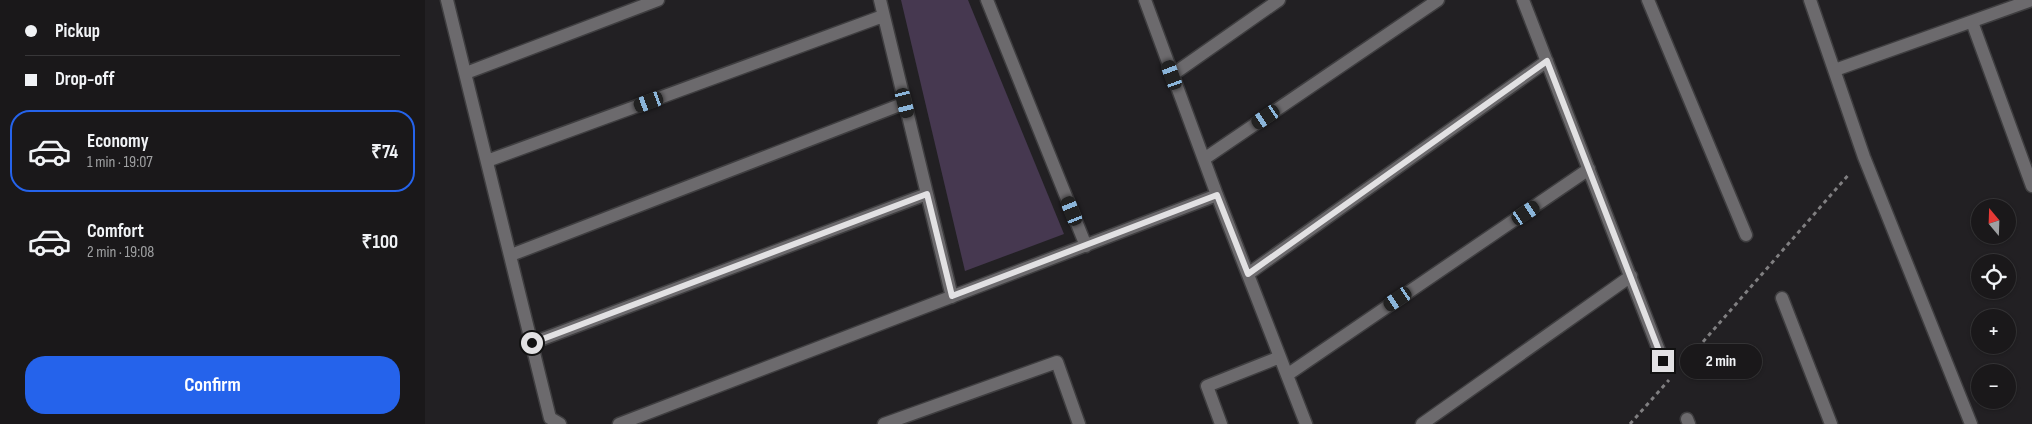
<!DOCTYPE html>
<html lang="en">
<head>
<meta charset="utf-8">
<style>
  body { margin:0; font-family:"Sofia Sans Condensed",sans-serif; background:#272527; color:#f1f3f6; height:100vh; display:flex; flex-direction:column; font-size:19px; white-space:nowrap }
  * { box-sizing:border-box; margin:0 }
  p { font-size:16px; color:#9fa0a2 }
  .icon { flex:none; width:28px; height:28px; fill:none; stroke:currentColor; stroke-width:2; stroke-linecap:round; stroke-linejoin:round }
  .map { position:relative; flex:1; overflow:hidden }
  .panel { display:flex; flex-direction:column; background:#1a181a; width:425px }
  .panel>* { flex:none }
  .hud { display:grid; align-content:center; height:110px; padding:0 25px; background:#1a181a }
  .needle { width:32px; rotate:341deg }
  .buttons { position:absolute; left:1546px; top:199px; display:grid; gap:10px }
  .buttons a { display:grid; place-items:center; width:45px; height:45px; border-radius:50%; background:#1a181a; box-shadow:0 1px 4px #0004,0 0 0 1px #383739; font-size:25px }
  .end { position:absolute; width:22px; height:22px; margin:-11px; border:6px solid #e2e1e3; background:#111; box-shadow:0 0 0 2px #111 }
  .from { border-radius:50% }
  .bubble { position:absolute; height:35px; border-radius:18px; background:#1a181a; box-shadow:0 1px 4px #0004,0 0 0 1px #383739; font-size:16px; font-weight:700; line-height:35px; text-align:center }
  .car { position:absolute; width:15px; height:30px; margin:-15px -8px; border-radius:6px; box-shadow:0 0 4px 1px #0007; background:linear-gradient(#222 24%,#8ab4d8 0 40%,#222 0 76%,#8ab4d8 0 86%,#222 0) }
  .hud b { display:flex; align-items:center; gap:18px; height:48px; font-size:19px }
  .hud b+b { border-top:1px solid #383739 }
  .hud i { width:12px; height:12px; background:#f1f3f6 }
  ul { padding:0; list-style:none }
  li { display:flex; align-items:center; gap:15px; height:82px; margin:0 10px 8px; padding:0 15px; border:2px solid transparent; border-radius:20px }
  li div { flex:1 }
  li b { display:block; font-size:19px }
  li em { font-style:normal; font-weight:700 }
  li.active { border-color:#2563eb }
  li>.icon { width:45px; height:45px; stroke-width:1.5 }
  .action { display:flex; gap:10px; margin-top:auto; padding:10px 25px }
  .action a { flex:1; height:58px; border-radius:20px; background:#2563eb; color:#fff; font-size:20px; font-weight:700; line-height:58px; text-align:center }
  main { display:flex; flex:1; min-height:0 }
  .map>svg:first-child { display:block }
  .green { fill:#463850 }
  .lines { fill:none; stroke-linecap:round; stroke-linejoin:round }
  .minor-casing { stroke:#3f3e40; stroke-width:15 }
  .path { stroke:#807f81; stroke-width:3; stroke-dasharray:4 4; stroke-linecap:butt }
  .minor { stroke:#6c6a6d; stroke-width:12 }
  .route { stroke:#e2e1e3; stroke-width:6 }
</style>
</head>
<body>
<main>
<section class="panel">
<div class="hud">
<b><i class="from"></i>Pickup</b>
<b><i></i>Drop-off</b>
</div>
<ul>
<li class="active"><svg class="icon" aria-label="car" viewBox="0 0 24 24"><path d="M5 17H2v-5l4-1 3-4h7l3 4 3 1v5h-3M9 17h6M6 11h13"/><circle cx="7" cy="17" r="2"/><circle cx="17" cy="17" r="2"/></svg><div><b>Economy</b><p>1 min · 19:07</p></div><em>₹74</em></li>
<li><svg class="icon" aria-label="car" viewBox="0 0 24 24"><path d="M5 17H2v-5l4-1 3-4h7l3 4 3 1v5h-3M9 17h6M6 11h13"/><circle cx="7" cy="17" r="2"/><circle cx="17" cy="17" r="2"/></svg><div><b>Comfort</b><p>2 min · 19:08</p></div><em>₹100</em></li>
</ul>
<div class="action"><a>Confirm</a></div>
</section>
<div class="map">
<svg width="1607" height="424" viewBox="0 0 1607 424">
  <rect width="100%" height="100%" fill="#222023"/>
  <path class="green" d="M 476,0 L 543,0 L 639,234 L 540,271 Z"/>
  <g class="lines">
    <g class="minor-casing">
      <path id="minor" d="M 22,0 L 125,418 L 135,424
        M 455,0 L 527,297
        M 562,0 L 661,246
        M 720,0 L 792,195 L 881,424
        M 1098,0 L 1238,361
        M 1223,0 L 1321,235
        M 1385,0 L 1439,157 L 1546,424
        M 1547,22 L 1607,186
        M 1410,70 L 1607,0
        M 41,73 L 233,0
        M 747,75 L 854,0
        M 779,159 L 1013,0
        M 62,161 L 458,16
        M 86,255 L 480,103
        M 823,274 L 1122,61
        M 1357,298 L 1406,424
        M 107,343 L 502,194
        M 862,375 L 1164,169
        M 1262,419 L 1264,424
        M 194,424 L 792,195
        M 459,424 L 632,362 L 654,424
        M 796,424 L 782,386 L 855,357
        M 997,424 L 1206,276"/>
    </g>
    <path class="path" d="M 1257,366 L 1425,173
      M 1205,424 L 1244,380"/>
    <use href="#minor" class="minor"/>
  </g>
  <g class="lines">
    <path class="route" d="M 107,343 L 502,194 L 527,296 L 792,195 L 823,274 L 1122,61 L 1238,361"/>
  </g>
</svg>
<div class="buttons">
<a><svg class="needle" viewBox="-14 -14 28 28"><path d="M0-13l5 13h-10z" fill="#e53935"/><path d="M0 13l5-13h-10z" fill="#9fa0a2"/></svg></a>
<a><svg class="icon" aria-label="locate" viewBox="0 0 24 24"><circle cx="12" cy="12" r="6"/><path d="M12 2v4M12 18v4M2 12h4M18 12h4"/></svg></a>
<a>+</a>
<a>−</a>
</div>
<i class="end from" style="left:107px;top:343px"></i>
<i class="end" style="left:1238px;top:361px"></i>
<div class="bubble" style="left:1255px;top:344px;width:82px">2 min</div>
<i class="car" style="left:747px;top:75px;rotate:340deg"></i>
<i class="car" style="left:224px;top:102px;rotate:250deg"></i>
<i class="car" style="left:480px;top:103px;rotate:166deg"></i>
<i class="car" style="left:841px;top:117px;rotate:236deg"></i>
<i class="car" style="left:647px;top:211px;rotate:338deg"></i>
<i class="car" style="left:1101px;top:213px;rotate:56deg"></i>
<i class="car" style="left:973px;top:299px;rotate:236deg"></i>
</div>
</main>
</body>
</html>
